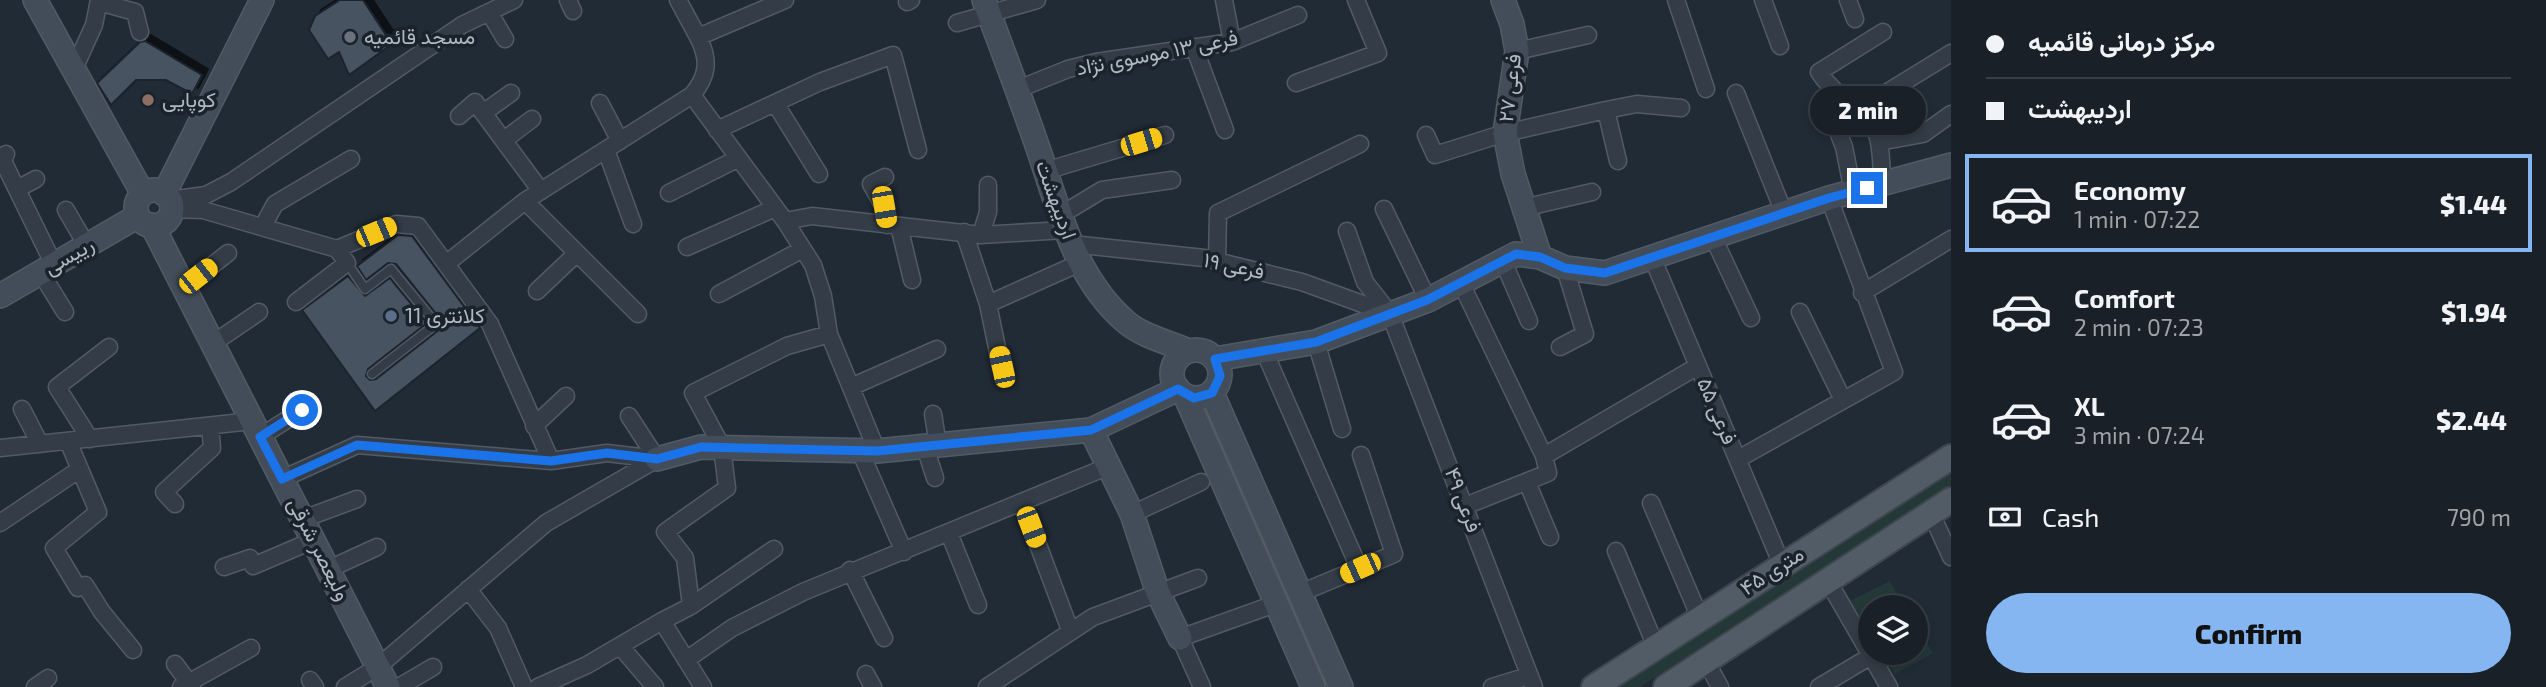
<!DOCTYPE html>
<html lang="en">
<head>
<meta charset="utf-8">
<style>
  body { margin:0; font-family:"Exo 2",Vazirmatn,sans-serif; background:#262d34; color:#f1f3f6; height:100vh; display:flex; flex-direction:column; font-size:26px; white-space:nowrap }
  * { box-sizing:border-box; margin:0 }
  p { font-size:23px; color:#9fa3a8 }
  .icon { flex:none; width:38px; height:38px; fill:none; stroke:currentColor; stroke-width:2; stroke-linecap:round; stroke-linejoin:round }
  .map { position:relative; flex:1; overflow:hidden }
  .details { display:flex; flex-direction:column; background:#192028; width:595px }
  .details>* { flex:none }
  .top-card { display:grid; align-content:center; height:154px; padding:0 35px; background:#192028 }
  .tools { position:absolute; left:1858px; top:595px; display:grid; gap:14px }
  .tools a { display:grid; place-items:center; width:70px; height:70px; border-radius:50%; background:#192028; box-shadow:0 4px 10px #0003,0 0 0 2px #373e45; font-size:35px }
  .end { position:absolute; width:32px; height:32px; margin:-16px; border:9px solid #1a73e8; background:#fff; box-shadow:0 0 0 4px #fff }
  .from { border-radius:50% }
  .bubble { position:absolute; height:49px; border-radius:24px; background:#192028; box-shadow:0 4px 10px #0003,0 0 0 2px #373e45; font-size:23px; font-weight:800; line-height:49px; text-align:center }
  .car { position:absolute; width:21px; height:42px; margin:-21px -10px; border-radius:9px; box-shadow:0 0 5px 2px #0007; background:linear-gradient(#f5c518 24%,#345 0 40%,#f5c518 0 76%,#345 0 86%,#f5c518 0) }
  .top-card b { display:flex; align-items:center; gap:24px; height:66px; font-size:26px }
  .top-card b+b { border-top:2px solid #373e45 }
  .top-card i { width:18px; height:18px; background:#f1f3f6 }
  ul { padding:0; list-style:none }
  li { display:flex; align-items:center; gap:21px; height:98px; margin:0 14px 10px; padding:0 21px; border:4px solid transparent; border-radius:0px }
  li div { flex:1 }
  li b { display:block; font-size:26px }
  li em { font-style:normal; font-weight:800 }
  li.on { border-color:#85b6f2 }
  li>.icon { width:63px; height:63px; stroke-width:1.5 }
  .pay { display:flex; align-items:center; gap:18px; height:77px; padding:0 35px; font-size:26px }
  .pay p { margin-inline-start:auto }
  .button { display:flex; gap:14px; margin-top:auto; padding:14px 35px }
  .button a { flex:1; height:80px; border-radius:42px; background:#85b6f2; color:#111; font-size:28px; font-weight:800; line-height:80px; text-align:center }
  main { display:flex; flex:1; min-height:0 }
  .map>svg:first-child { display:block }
  .green { fill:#243838 }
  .building { fill:#475360; stroke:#1c242d; stroke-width:2; filter:url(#shadow) }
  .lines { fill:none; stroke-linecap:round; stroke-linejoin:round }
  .lane-casing { stroke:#525b64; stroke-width:11 }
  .street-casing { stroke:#525b64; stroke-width:19 }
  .secondary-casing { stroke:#525b64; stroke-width:26 }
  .primary-casing { stroke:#3e4650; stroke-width:28 }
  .lane { stroke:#343d47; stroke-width:8 }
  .street { stroke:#343d47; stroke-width:16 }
  .secondary { stroke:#434d59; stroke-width:23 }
  .primary { stroke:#525c67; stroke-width:24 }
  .route { stroke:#1a73e8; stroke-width:9 }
  .worship-dot { fill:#6b7280; stroke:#1a222b; stroke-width:2.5 }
  .education-dot { fill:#8d6e63; stroke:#1a222b; stroke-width:2.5 }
  .service-dot { fill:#5c6f8a; stroke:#1a222b; stroke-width:2.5 }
  .labels { text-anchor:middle; stroke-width:7; stroke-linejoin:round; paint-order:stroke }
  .poi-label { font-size:21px; fill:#afb8c3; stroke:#1a222b; text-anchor:start }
  .street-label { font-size:21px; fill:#afb8c3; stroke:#1a222b }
</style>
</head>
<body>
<main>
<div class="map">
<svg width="1951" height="687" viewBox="0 0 1951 687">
  <defs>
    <filter id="shadow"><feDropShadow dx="6" dy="-6" stdDeviation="0" flood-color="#0009"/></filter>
  </defs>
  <rect width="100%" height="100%" fill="#212b36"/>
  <path class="green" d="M 1951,468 L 1951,485 L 1640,687 L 1611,687 Z
    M 1890,581 L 1904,607 L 1871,607 L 1871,635 L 1850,601 Z
    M 1916,626 L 1933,653 L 1895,674 L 1882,653 L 1916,653 Z"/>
  <path class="building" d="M 340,0 L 363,0 L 392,44 L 349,75 L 339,52 L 328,59 L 309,30 L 315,16 Z
    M 145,41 L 202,75 L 192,94 L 166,80 L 136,80 L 111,105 L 97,83 L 140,42 Z
    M 398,235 L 412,236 L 480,328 L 375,411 L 302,310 L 348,276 L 365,296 L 390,278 L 427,323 L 368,369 L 366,376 L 370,380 L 376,379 L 440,329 L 441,320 L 396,264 L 388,263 L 366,280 L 357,266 Z"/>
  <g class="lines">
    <g class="lane-casing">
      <path id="lane" d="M 347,263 L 365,289 L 391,269 L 436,324 L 372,374"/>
    </g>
    <g class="street-casing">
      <path id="street" d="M 568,0 L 573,11
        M 678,0 L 698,37 L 785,0
        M 1224,0 L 1232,42
        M 1676,0 L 1706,89
        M 1763,0 L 1780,46
        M 1848,0 L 1855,19
        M 99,2 L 135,12 L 140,32
        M 907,2 L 911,0
        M 489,12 L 505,39
        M 957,23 L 1037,0
        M 1194,47 L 1225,130
        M 1517,51 L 1588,35
        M 73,71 L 94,25 L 99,0
        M 1296,83 L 1378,53 L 1356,0
        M 1016,90 L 1068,69 L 1096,62 L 1232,42 L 1298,15
        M 1736,93 L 1784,213
        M 692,95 L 785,221 L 813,265 L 823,296 L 829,334 L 877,451
        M 600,103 L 620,141
        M 775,103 L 819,174
        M 1860,109 L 1951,53
        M 1606,110 L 1637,104 L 1681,108
        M 483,113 L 511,93
        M 459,116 L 475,102 L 541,191
        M 1835,124 L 1844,147 L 1853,192
        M 717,130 L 820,82 L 893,55 L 918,150
        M 1426,135 L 1435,155 L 1505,133 L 1606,110 L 1618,161
        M 504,140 L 532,119
        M 1879,142 L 1923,134 L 1951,114
        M 606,150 L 633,224
        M 6,154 L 3,161 L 54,265
        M 1045,171 L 1165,135
        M 885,177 L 871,184 L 884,207 L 887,225
        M 1882,183 C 1881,157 1883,125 1858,108 C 1841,96 1831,90 1819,72 L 1883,32
        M 17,189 L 36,179
        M 669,193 L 737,159
        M 170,200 L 206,195 L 231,182 L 462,25 L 514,0
        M 525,201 L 638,314
        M 1523,208 L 1592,192
        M 171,209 L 203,210 L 337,249 L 396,224 L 418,226 L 490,324 L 551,461
        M 1384,209 L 1428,300
        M 66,210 L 87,246
        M 1059,216 L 1102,190 L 1172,180
        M 785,221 L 812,216 L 981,235 L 1064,230
        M 263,226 L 275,204 L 351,159
        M 899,226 L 912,280
        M 1347,231 L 1365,282 L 1390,314 L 1534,687
        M 964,232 L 988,304 L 1082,262
        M 981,235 L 988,212 L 988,185
        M 1713,237 L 1751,318
        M 1072,244 L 1204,258 L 1302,282 L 1390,314
        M 687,247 L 775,208
        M 1652,257 L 1782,565
        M 1503,261 L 1529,321
        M 1217,262 L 1218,213 L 1360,144
        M 446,264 L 525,201 L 692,95 C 708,76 710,60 698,37
        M 41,273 L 65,312
        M 1461,283 L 1544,456 L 1548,473 L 1465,506
        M 183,288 L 228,253
        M 537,291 L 577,253
        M 1862,293 L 1951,239
        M 719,294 L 803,249
        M 296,302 L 347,263 L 337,249
        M 988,304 L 1001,367
        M 1800,312 L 1843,400
        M 1316,342 L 1342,429
        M 212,344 L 259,312
        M 1560,347 L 1585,334 L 1565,268
        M 1265,353 L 1359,568
        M 851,387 L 937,349
        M 22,409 L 40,444
        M 933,414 L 938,445
        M 629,416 L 657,459
        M 534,426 L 566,396
        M 260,437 L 302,410
        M 90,439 L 57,387 L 109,347
        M 68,441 L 98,512 L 54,548 L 78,588 L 85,585 L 102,612 L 133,650
        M 925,447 L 935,478
        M 0,448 L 252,421
        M 860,451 L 904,552
        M 1544,456 L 1698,366
        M 1738,459 L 1894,372 L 1829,198
        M 282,479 L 357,445 L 551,461 L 607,453 L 657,459
        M 1527,482 L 1550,537
        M 1022,502 L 1070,630
        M 1651,503 L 1700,618
        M 175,504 L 164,492 L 212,448 L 210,426
        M 1931,513 L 1951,557
        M 1132,514 L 1201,482
        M 303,519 L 357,499
        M 0,523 L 80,469
        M 949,533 L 978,605
        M 1616,551 L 1656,647
        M 224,567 L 250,558 L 253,566 L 314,540
        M 329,569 L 377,547
        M 850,570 L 884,638
        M 1828,581 L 1889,687
        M 468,589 L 498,628 L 524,687
        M 1298,594 L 1394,554 L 1361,455
        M 691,606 L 685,558 L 665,532 L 727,488 L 722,447 L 693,393 L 787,346 L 829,334
        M 662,621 L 691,606 L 774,549
        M 621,647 L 655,687
        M 686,660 L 732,628 L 803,592 L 1109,466
        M 1706,661 L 1720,687
        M 175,664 L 192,687
        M 866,674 L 873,687
        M 310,680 L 315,687
        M 35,687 L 48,678
        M 181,687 L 251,648
        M 345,687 L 379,666 L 546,523 L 657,459
        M 399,687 L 433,667
        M 538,687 L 587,665 L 662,621 L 703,687
        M 987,687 L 1093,617 L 1198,578
        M 1202,687 L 1180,638 L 1275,604
        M 1492,687 L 1528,676
        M 1819,687 L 1871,656"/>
    </g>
    <g class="secondary-casing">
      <path id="secondary" d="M 35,0 L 143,194
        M 984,0 C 1003,52 1023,104 1041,157 C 1060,215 1077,280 1126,322 C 1142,336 1170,343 1189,351
        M 1503,0 L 1512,24 L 1517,51 L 1505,133 L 1513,174 L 1540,257
        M136 208a18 18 0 1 1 36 0a18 18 0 1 1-36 0Z
        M 164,194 L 262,0
        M 152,225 L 388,687
        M 0,296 L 138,216
        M1172 374a24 24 0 1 1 48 0a24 24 0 1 1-48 0Z
        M 1215,359 L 1316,342 L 1428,300 L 1516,254 L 1540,257 L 1565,268 L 1605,273 L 1829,198 L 1951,165
        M 1212,393 L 1341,687
        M 1185,395 L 1313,687
        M 1091,430 L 1132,514 L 1158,593 L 1180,638
        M 657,459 L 701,447 L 877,451 L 1091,430 L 1178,389"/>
    </g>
    <g class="primary-casing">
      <path id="primary" d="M 1594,687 L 1951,457
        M 1666,687 L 1951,500"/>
    </g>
    <use href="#lane" class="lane"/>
    <use href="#street" class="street"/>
    <use href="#secondary" class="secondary"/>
    <use href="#primary" class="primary"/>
  </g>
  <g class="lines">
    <path class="route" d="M 302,410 L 260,437 L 282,479 L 357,445 L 551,461 L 607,453 L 657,459 L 701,447 L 877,451 L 1091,430 L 1178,389 L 1194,398 L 1212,393 L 1220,376 L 1215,359 L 1316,342 L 1427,300 L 1516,254 L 1540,257 L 1565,268 L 1605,273 L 1829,198 L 1867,188"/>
  </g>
  <circle class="worship-dot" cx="350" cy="37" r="7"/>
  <circle class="education-dot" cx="148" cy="100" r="7"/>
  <circle class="service-dot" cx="391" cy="316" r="7"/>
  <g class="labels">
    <g class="poi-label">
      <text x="364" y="44">مسجد قائمیه</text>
      <text x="162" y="107">کوپایی</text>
      <text x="405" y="323">کلانتری 11</text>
    </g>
    <g class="street-label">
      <text transform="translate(1157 53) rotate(-11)" y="7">فرعی ۱‍۳ موسوی نژاد</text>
      <text transform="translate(1510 88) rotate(-83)" y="7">فرعی ۲۷</text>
      <text transform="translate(1056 200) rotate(70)" y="7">اردیبهشت</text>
      <text transform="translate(69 256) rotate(-30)" y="7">رییسی</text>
      <text transform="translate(1234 266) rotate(12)" y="7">فرعی ۱۹</text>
      <text transform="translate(1717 411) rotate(67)" y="7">فرعی ۵۵</text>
      <text transform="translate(1463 500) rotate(69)" y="7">فرعی ۴۹</text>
      <text transform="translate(319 549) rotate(63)" y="7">ولیعصر شرقی</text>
      <text transform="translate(1772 571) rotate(-33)" y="7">۴۵ متری</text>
    </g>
  </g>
</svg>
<div class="tools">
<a><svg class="icon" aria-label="layers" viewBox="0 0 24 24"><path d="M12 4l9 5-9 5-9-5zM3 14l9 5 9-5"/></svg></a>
</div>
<i class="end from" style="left:302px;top:410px"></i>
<i class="end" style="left:1867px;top:188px"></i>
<div class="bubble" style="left:1810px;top:86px;width:116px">2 min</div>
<i class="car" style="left:1141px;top:142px;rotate:73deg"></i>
<i class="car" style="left:884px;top:207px;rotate:170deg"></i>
<i class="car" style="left:376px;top:232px;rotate:67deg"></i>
<i class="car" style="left:198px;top:276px;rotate:52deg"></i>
<i class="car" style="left:1002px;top:367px;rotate:348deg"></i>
<i class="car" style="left:1031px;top:527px;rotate:159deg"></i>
<i class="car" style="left:1360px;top:568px;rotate:246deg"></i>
</div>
<section class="details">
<div class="top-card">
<b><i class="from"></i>مرکز درمانی قائمیه</b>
<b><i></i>اردیبهشت</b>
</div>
<ul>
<li class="on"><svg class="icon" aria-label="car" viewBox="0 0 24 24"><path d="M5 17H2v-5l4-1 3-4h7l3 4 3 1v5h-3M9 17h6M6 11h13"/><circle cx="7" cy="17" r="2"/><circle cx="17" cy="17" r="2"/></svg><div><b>Economy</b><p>1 min · 07:22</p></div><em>$1.44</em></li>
<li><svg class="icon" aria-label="car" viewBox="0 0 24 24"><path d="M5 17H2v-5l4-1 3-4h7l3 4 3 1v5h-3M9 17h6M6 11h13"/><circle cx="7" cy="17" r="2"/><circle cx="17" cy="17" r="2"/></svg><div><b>Comfort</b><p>2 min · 07:23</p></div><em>$1.94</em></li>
<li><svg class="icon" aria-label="car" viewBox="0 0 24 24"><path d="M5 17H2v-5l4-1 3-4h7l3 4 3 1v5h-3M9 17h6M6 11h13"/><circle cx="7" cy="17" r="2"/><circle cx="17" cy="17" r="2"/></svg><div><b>XL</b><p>3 min · 07:24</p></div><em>$2.44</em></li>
</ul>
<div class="pay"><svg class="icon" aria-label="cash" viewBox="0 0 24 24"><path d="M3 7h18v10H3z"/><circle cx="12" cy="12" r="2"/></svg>Cash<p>790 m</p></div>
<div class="button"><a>Confirm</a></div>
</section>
</main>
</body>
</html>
